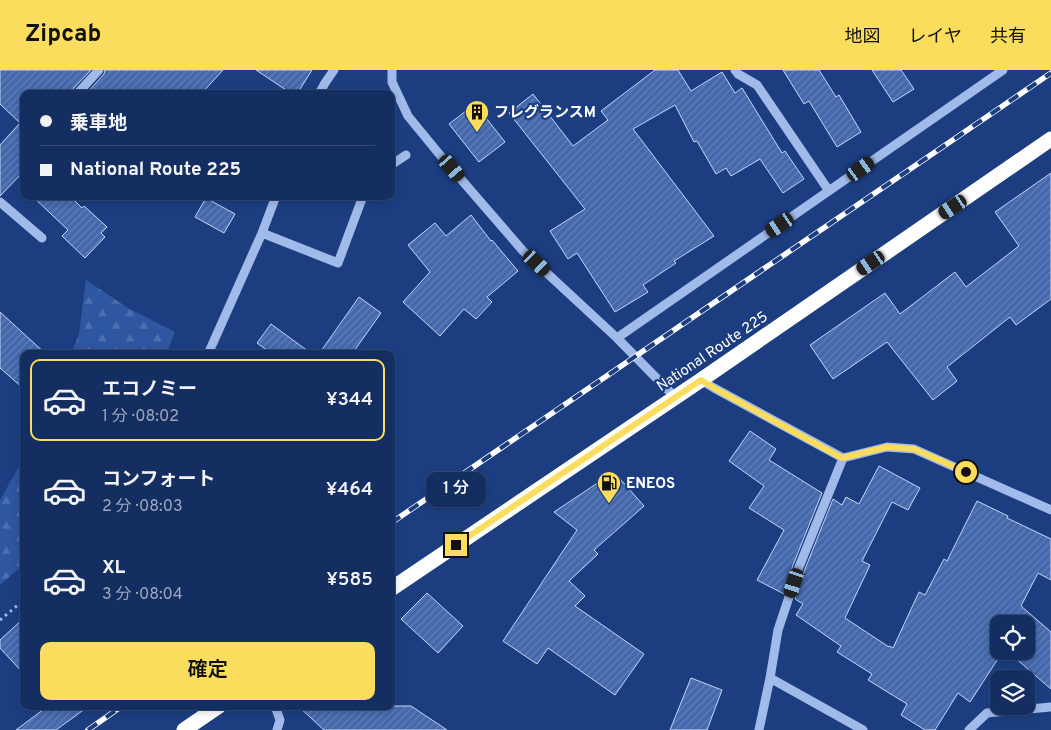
<!DOCTYPE html>
<html lang="ja">
<head>
<meta charset="utf-8">
<style>
  body { margin:0; font-family:Overpass,"Noto Sans JP",sans-serif; background:#1e3667; color:#f1f3f6; height:100vh; display:flex; flex-direction:column; font-size:19px; white-space:nowrap }
  * { box-sizing:border-box; margin:0 }
  p { font-size:16px; color:#9da8bd }
  .icon { flex:none; width:28px; height:28px; fill:none; stroke:currentColor; stroke-width:2; stroke-linecap:round; stroke-linejoin:round }
  .map { position:relative; flex:1; overflow:hidden }
  .sheet { position:absolute; left:20px; top:280px; width:375px; height:360px; display:flex; flex-direction:column; background:#152e61; border-radius:10px; box-shadow:0 2px 8px #0003,0 0 0 1px #344a76 }
  .sheet>* { flex:none }
  .top-card { position:absolute; left:20px; top:20px; width:375px; height:110px; border-radius:10px; box-shadow:0 2px 8px #0003,0 0 0 1px #344a76; display:grid; align-content:center; height:110px; padding:0 20px; background:#152e61 }
  .fabs { position:absolute; left:990px; top:545px; display:grid; gap:10px }
  .fabs a { display:grid; place-items:center; width:45px; height:45px; border-radius:10px; background:#152e61; box-shadow:0 2px 8px #0003,0 0 0 1px #344a76; font-size:25px }
  .end { position:absolute; width:22px; height:22px; margin:-11px; border:6px solid #fbdd5d; background:#111; box-shadow:0 0 0 2px #111 }
  .from { border-radius:50% }
  .bubble { position:absolute; height:35px; border-radius:10px; background:#152e61; box-shadow:0 2px 8px #0003,0 0 0 1px #344a76; font-size:16px; font-weight:600; line-height:35px; text-align:center }
  .car { position:absolute; width:15px; height:30px; margin:-15px -8px; border-radius:6px; box-shadow:0 0 4px 1px #0007; background:linear-gradient(#222 24%,#8ab4d8 0 40%,#222 0 76%,#8ab4d8 0 86%,#222 0) }
  .top-card b { display:flex; align-items:center; gap:18px; height:48px; font-size:19px }
  .top-card b+b { border-top:1px solid #344a76 }
  .top-card i { width:12px; height:12px; background:#f1f3f6 }
  ul { padding:9px 0 0; list-style:none }
  li { display:flex; align-items:center; gap:15px; height:82px; margin:0 10px 8px; padding:0 10px; border:2px solid transparent; border-radius:10px }
  li div { flex:1 }
  li b { display:block; font-size:19px }
  li em { font-style:normal; font-weight:600 }
  li.current { border-color:#fbdd5d }
  li>.icon { width:45px; height:45px; stroke-width:1.5 }
  .primary-button { display:flex; gap:10px; margin-top:auto; padding:10px 20px }
  .primary-button a { flex:1; height:58px; border-radius:10px; background:#fbdd5d; color:#111; font-size:20px; font-weight:600; line-height:58px; text-align:center }
  header { display:flex; align-items:center; gap:30px; box-sizing:border-box; height:70px; padding:0 25px; background:#fbdd5d; color:#111 }
  header strong { font-size:24px }
  nav { display:flex; gap:28px; margin-inline-start:auto; font-size:18px }
  .map>svg:first-child { display:block }
  .forest { fill:url(#forest-firs) }
  .building { fill:url(#building-hatch); stroke:#c5d6f7 }
  .lines { fill:none; stroke-linecap:round; stroke-linejoin:round }
  .path { stroke:#a0baea; stroke-width:3; stroke-dasharray:2.5 4; stroke-linecap:butt }
  .minor { stroke:#a0baea; stroke-width:9 }
  .highway { stroke:#fff; stroke-width:15 }
  .rail-casing { stroke:#fff; stroke-width:5.5 }
  .rail { stroke:#1c3e81; stroke-width:4; stroke-dasharray:11; stroke-linecap:butt }
  .route { stroke:#fbdd5d; stroke-width:6 }
  .labels { text-anchor:middle; stroke-width:4.5; stroke-linejoin:round; paint-order:stroke }
  .poi-label { font-size:15px; font-weight:bold; fill:#fff; stroke:#1c3e81; text-anchor:start }
  .street-label { font-size:15px; fill:#fff; stroke:#1c3e81 }
</style>
</head>
<body>
<header>
<strong>Zipcab</strong>
<nav><a>地図</a><a>レイヤ</a><a>共有</a></nav>
</header>
<div class="map">
<svg width="1051" height="660" viewBox="0 0 1051 660">
  <defs>
    <pattern id="forest-firs" width="22" height="20" patternUnits="userSpaceOnUse" patternTransform="scale(1.25)"><rect width="22" height="20" fill="#2f56a0"/><path d="M5 1l3.5 6h-7zM16 11l3.5 6h-7z" fill="#4e6fae"/></pattern>
    <pattern id="building-hatch" width="6" height="6" patternUnits="userSpaceOnUse" patternTransform="scale(1.25)"><rect width="6" height="6" fill="#4468ab"/><path d="M-1 1l2-2M0 6l6-6M5 7l2-2" fill="none" stroke="#607fb8"/></pattern>
  </defs>
  <rect width="100%" height="100%" fill="#1c3e81"/>
  <path class="forest" d="M 86,210 L 128,238 L 175,262 L 166,284 L 71,284 L 79,264 Z
    M 24,388 L 24,494 L 0,515 L 0,430 Z"/>
  <path class="building" d="M 0,0 L 91,0 L 72,20 L 71,24 L 24,24 L 24,101 L 0,126 L 0,75 L 20,53 L 0,34 Z
    M 105,0 L 223,0 L 201,24 L 86,24 L 104,4 Z
    M 256,0 L 312,0 L 297,24 L 292,24 Z
    M 655,0 L 678,0 L 691,21 L 722,2 L 735,23 L 742,18 L 782,83 L 785,81 L 804,109 L 783,123 L 760,89 L 731,106 L 726,98 L 716,104 L 697,71 L 694,72 L 675,35 L 633,59 L 714,166 L 674,191 L 676,193 L 643,215 L 648,222 L 615,242 L 577,183 L 568,189 L 550,161 L 585,139 L 509,43 L 533,24 L 573,76 L 608,50 L 601,41 Z
    M 783,0 L 819,0 L 836,27 L 839,25 L 861,62 L 837,77 L 809,31 L 804,34 Z
    M 872,0 L 901,0 L 914,19 L 893,32 Z
    M 475,34 L 505,72 L 479,92 L 449,54 Z
    M 1051,103 L 1051,229 L 1016,255 L 1010,247 L 947,297 L 957,311 L 933,330 L 887,272 L 833,309 L 810,275 L 885,223 L 900,244 L 955,202 L 966,217 L 1019,176 L 995,142 Z
    M 32,126 L 70,126 L 82,138 L 84,136 L 107,157 L 101,163 L 105,167 L 85,188 L 62,166 L 68,160 Z
    M 206,128 L 235,144 L 224,163 L 195,147 Z
    M 471,145 L 491,171 L 492,170 L 518,201 L 487,227 L 492,232 L 476,249 L 464,239 L 440,266 L 403,232 L 430,202 L 408,175 L 435,153 L 446,166 Z
    M 359,227 L 381,243 L 352,284 L 319,284 Z
    M 0,242 L 46,284 L 24,284 L 24,319 L 0,298 Z
    M 271,254 L 312,284 L 272,284 L 257,273 Z
    M 750,361 L 776,379 L 769,390 L 822,423 L 793,495 L 784,524 L 757,510 L 784,460 L 749,438 L 764,416 L 729,391 Z
    M 879,396 L 920,418 L 908,440 L 892,432 L 862,491 L 870,495 L 845,548 L 889,577 L 889,576 L 893,578 L 919,522 L 925,525 L 944,489 L 947,491 L 977,431 L 1008,446 L 1007,448 L 1051,469 L 1051,510 L 1038,503 L 1021,536 L 1051,562 L 1051,619 L 1007,581 L 1026,581 L 1026,554 L 999,554 L 999,581 L 1003,581 L 970,632 L 958,623 L 935,660 L 925,660 L 901,645 L 907,634 L 868,610 L 872,604 L 837,582 L 841,576 L 796,545 L 803,534 L 795,529 L 805,499 L 833,429 L 842,435 L 846,427 L 859,434 Z
    M 614,402 L 644,436 L 594,480 L 598,484 L 569,511 L 585,526 L 575,536 L 644,584 L 615,625 L 548,578 L 537,594 L 503,571 L 577,460 L 554,442 Z
    M 427,523 L 463,556 L 438,583 L 401,549 Z
    M 24,548 L 24,604 L 0,578 L 0,570 Z
    M 691,608 L 722,620 L 707,660 L 670,660 Z
    M 48,636 L 89,636 L 56,660 L 16,660 Z
    M 298,636 L 411,636 L 447,660 L 324,660 Z"/>
  <g class="lines">
    <path class="path" d="M 0,550 L 24,530"/>
    <path class="minor" d="M 392,0 L 392,12 L 408,46 L 440,85 L 523,181 L 617,268 L 675,327
      M 735,0 L 738,4 L 757,15 L 829,121
      M 77,24 L 99,0
      M 319,24 L 325,13 L 334,0
      M 391,95 L 406,85
      M 0,132 L 42,168
      M 262,163 L 338,193 L 363,126
      M 617,268 L 1003,0
      M 208,284 L 262,163 L 276,126
      M 701,310 L 714,318 L 843,388 L 887,377 L 914,379 L 1051,440
      M 770,608 L 863,660
      M 275,636 L 280,650 L 277,660
      M 759,660 L 770,608 L 778,560 L 799,497 L 843,388
      M 969,660 L 987,643 L 1051,637"/>
    <path class="highway" d="M 391,519 L 701,310 L 1051,69
      M 184,660 L 219,636"/>
    <g class="rail-casing">
      <path id="rail" d="M 391,453 L 1051,3
        M 88,660 L 122,636"/>
    </g>
    <use href="#rail" class="rail"/>
  </g>
  <g class="lines">
    <path class="route" d="M 456,475 L 701,310 L 714,318 L 842,388 L 887,377 L 914,379 L 966,402"/>
  </g>
  <defs>
    <g id="building-pin" transform="scale(1.25)"><path d="M0 17L-7.5 6A9.5 9.5 0 1 1 7.5 6Z" fill="#fbdd5d" stroke="#1c3e81"/><path d="M-4-6H4V6H1V3H-1V6H-4ZM-2.5-4.3h1.7v1.8h-1.7ZM.8-4.3h1.7v1.8H.8ZM-2.5-1h1.7V.8h-1.7ZM.8-1h1.7V.8H.8Z" fill="#111"/></g>
    <g id="fuel-pin" transform="scale(1.25)"><path d="M0 17L-7.5 6A9.5 9.5 0 1 1 7.5 6Z" fill="#fbdd5d" stroke="#1c3e81"/><path d="M-5.5-6h7V0h2V4h1.3V-2.5L3-4.5l.8-.8L6-3V5H2.5V1h-1V6h-7ZM-4.2-4.7v3.2H.2V-4.7Z" fill="#111"/></g>
  </defs>
  <g fill-rule="evenodd">
    <use href="#building-pin" x="477" y="42"/>
    <use href="#fuel-pin" x="609" y="413"/>
  </g>
  <g class="labels">
    <g class="poi-label">
      <text x="494" y="47">フレグランスM</text>
      <text x="626" y="418">ENEOS</text>
    </g>
    <g class="street-label">
      <text transform="translate(712 281) rotate(-34)" y="5">National Route 225</text>
    </g>
  </g>
</svg>
<div class="fabs">
<a><svg class="icon" aria-label="locate" viewBox="0 0 24 24"><circle cx="12" cy="12" r="6"/><path d="M12 2v4M12 18v4M2 12h4M18 12h4"/></svg></a>
<a><svg class="icon" aria-label="layers" viewBox="0 0 24 24"><path d="M12 4l9 5-9 5-9-5zM3 14l9 5 9-5"/></svg></a>
</div>
<i class="end from" style="left:966px;top:402px"></i>
<i class="end" style="left:456px;top:475px"></i>
<div class="bubble" style="left:426px;top:402px;width:60px">1 分</div>
<i class="car" style="left:452px;top:98px;rotate:139deg"></i>
<i class="car" style="left:861px;top:99px;rotate:55deg"></i>
<i class="car" style="left:953px;top:137px;rotate:236deg"></i>
<i class="car" style="left:780px;top:155px;rotate:236deg"></i>
<i class="car" style="left:537px;top:193px;rotate:133deg"></i>
<i class="car" style="left:871px;top:193px;rotate:236deg"></i>
<i class="car" style="left:794px;top:513px;rotate:198deg"></i>
<div class="top-card">
<b><i class="from"></i>乗車地</b>
<b><i></i>National Route 225</b>
</div>
<section class="sheet">
<ul>
<li class="current"><svg class="icon" aria-label="car" viewBox="0 0 24 24"><path d="M5 17H2v-5l4-1 3-4h7l3 4 3 1v5h-3M9 17h6M6 11h13"/><circle cx="7" cy="17" r="2"/><circle cx="17" cy="17" r="2"/></svg><div><b>エコノミー</b><p>1 分 · 08:02</p></div><em>¥344</em></li>
<li><svg class="icon" aria-label="car" viewBox="0 0 24 24"><path d="M5 17H2v-5l4-1 3-4h7l3 4 3 1v5h-3M9 17h6M6 11h13"/><circle cx="7" cy="17" r="2"/><circle cx="17" cy="17" r="2"/></svg><div><b>コンフォート</b><p>2 分 · 08:03</p></div><em>¥464</em></li>
<li><svg class="icon" aria-label="car" viewBox="0 0 24 24"><path d="M5 17H2v-5l4-1 3-4h7l3 4 3 1v5h-3M9 17h6M6 11h13"/><circle cx="7" cy="17" r="2"/><circle cx="17" cy="17" r="2"/></svg><div><b>XL</b><p>3 分 · 08:04</p></div><em>¥585</em></li>
</ul>
<div class="primary-button"><a>確定</a></div>
</section>
</div>
</body>
</html>
